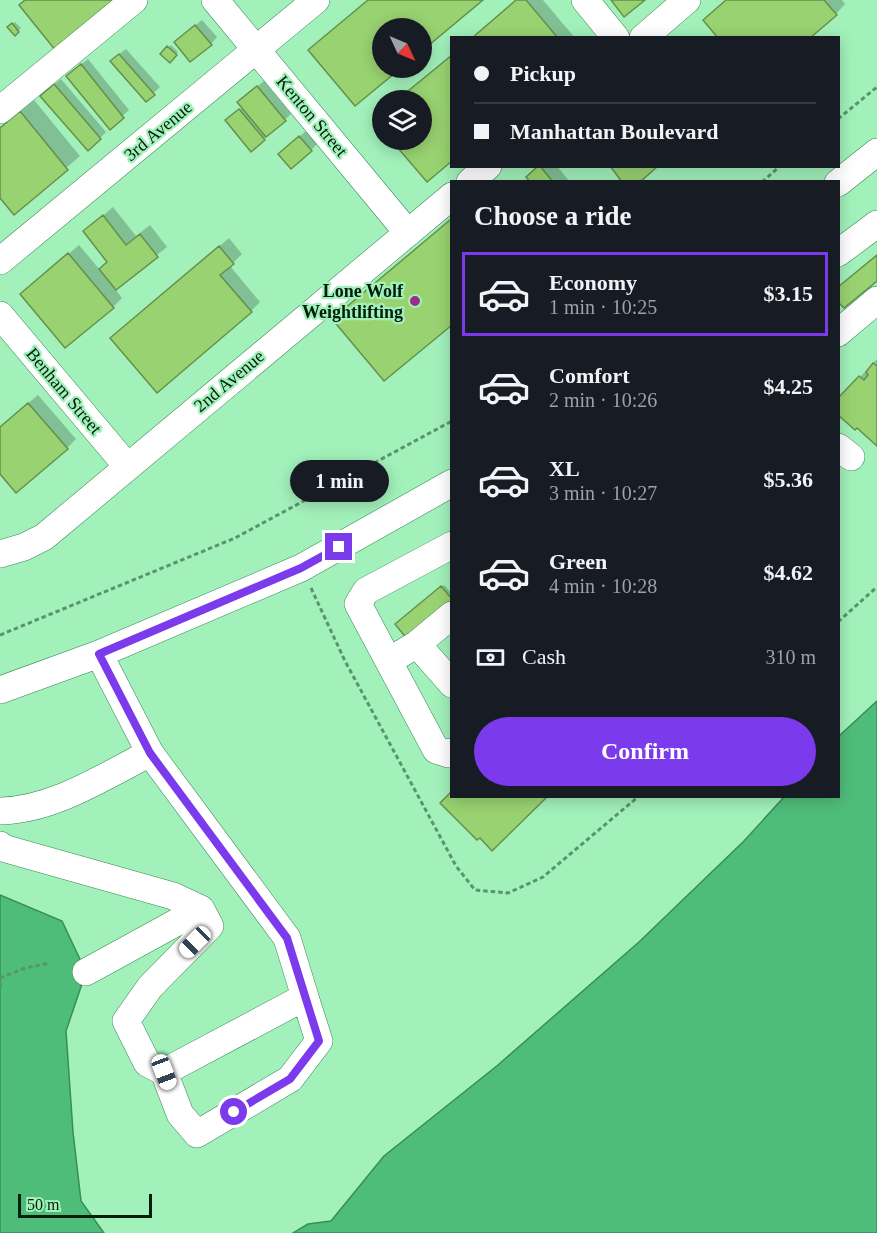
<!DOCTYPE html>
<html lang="en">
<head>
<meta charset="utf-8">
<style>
  body { margin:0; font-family:Georgia,serif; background:#20242c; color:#f1f3f6; height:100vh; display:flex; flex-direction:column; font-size:22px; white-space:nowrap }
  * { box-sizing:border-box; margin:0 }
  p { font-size:20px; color:#9ea1a6 }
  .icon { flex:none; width:33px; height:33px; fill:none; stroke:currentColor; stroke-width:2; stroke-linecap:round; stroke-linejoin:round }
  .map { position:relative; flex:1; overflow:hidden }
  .sheet { position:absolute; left:450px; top:180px; width:390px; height:618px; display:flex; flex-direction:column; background:#171b24; border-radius:0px; box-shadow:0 3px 15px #0003 }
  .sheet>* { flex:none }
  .top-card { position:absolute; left:450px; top:36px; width:390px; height:132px; border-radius:0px; box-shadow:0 3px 15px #0003; display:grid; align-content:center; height:132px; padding:0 24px; background:#171b24 }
  .needle { width:39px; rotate:134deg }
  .tools { position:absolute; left:372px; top:18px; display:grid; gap:12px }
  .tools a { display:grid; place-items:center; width:60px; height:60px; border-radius:50%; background:#171b24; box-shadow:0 3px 15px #0003; font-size:30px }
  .scale { position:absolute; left:18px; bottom:15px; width:134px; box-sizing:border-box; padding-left:6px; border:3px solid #001e0b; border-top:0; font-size:16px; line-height:21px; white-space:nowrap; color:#001e0b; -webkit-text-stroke:4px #a2f1bb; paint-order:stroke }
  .end { position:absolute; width:27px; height:27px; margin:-14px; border:8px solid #7c3aed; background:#fff; box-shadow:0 0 0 3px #fff }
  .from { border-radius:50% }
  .bubble { position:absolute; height:42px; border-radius:21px; background:#171b24; box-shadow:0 3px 15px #0003; font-size:20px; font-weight:700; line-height:42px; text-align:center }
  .car { position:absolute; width:18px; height:36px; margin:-18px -9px; border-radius:8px; box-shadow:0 0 4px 2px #0007; background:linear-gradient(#fff 24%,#345 0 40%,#fff 0 76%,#345 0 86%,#fff 0) }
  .top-card b { display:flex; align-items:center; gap:21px; height:57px; font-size:22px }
  .top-card b+b { border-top:2px solid #363941 }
  .top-card i { width:15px; height:15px; background:#f1f3f6 }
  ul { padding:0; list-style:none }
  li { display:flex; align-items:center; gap:18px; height:84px; margin:0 12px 9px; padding:0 12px; border:3px solid transparent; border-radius:0px }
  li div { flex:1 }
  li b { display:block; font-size:22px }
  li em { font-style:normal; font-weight:700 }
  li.on { border-color:#7c3aed }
  li>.icon { width:54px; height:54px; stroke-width:1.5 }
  h2 { padding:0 24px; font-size:27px; line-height:72px }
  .pay { display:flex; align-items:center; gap:15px; height:66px; padding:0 24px; font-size:22px }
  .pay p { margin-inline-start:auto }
  .cta { display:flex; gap:12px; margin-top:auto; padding:12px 24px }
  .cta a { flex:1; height:69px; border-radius:36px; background:#7c3aed; color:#fff; font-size:24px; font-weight:700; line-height:69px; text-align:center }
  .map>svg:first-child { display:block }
  .water { fill:#4fbd7a; stroke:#378d59; stroke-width:1.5 }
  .shadow { fill:#0003 }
  .building { fill:#99d371; stroke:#66904a; stroke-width:1.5 }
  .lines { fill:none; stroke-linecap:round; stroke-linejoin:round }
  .minor-casing { stroke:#378655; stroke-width:28 }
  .path { stroke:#5a946d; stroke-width:3; stroke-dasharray:4.5 3; stroke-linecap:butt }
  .minor { stroke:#fff; stroke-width:27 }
  .route { stroke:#7c3aed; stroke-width:8 }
  .poi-dot { fill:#9b2d8c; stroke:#a2f1bb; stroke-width:2 }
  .labels { text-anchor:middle; stroke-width:4.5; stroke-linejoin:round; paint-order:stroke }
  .street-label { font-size:18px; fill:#001e0b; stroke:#a2f1bb }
  .poi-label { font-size:18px; font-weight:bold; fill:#001e0b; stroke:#a2f1bb; text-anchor:end }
</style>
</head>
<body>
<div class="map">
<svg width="877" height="1233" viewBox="0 0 877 1233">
  <rect width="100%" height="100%" fill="#a2f1bb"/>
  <path class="water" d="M 877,701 L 877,1233 L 293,1233 L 308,1224 L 331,1221 L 384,1156 L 498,1065 L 639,942 L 744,841 L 784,797 L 838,796 L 839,736 Z
    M 0,895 L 62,921 L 86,972 L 66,1031 L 73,1132 L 81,1201 L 104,1233 L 0,1233 Z"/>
  <path class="shadow" d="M 368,0 L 481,0 L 422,49 L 422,28 L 382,28 L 382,68 L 399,68 L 355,104 L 310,50 Z
    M 516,0 L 543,0 L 575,38 L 472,38 Z
    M 726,0 L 842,0 L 845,4 L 836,14 Z
    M 202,20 L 217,37 L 211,44 L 182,36 Z
    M 15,22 L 21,28 L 15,34 L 9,27 Z
    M 171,45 L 178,52 L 170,61 L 162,54 Z
    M 126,49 L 160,87 L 146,100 L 118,55 Z
    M 452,55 L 452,159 L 427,180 L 393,140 L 422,140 L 422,100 L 398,100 Z
    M 88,59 L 129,110 L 110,127 L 74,70 Z
    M 61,79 L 106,132 L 100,138 L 48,90 Z
    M 264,81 L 291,114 L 264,139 L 233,114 L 243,107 L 245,96 Z
    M 34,100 L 80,156 L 14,213 L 0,196 L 0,128 Z
    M 306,131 L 317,144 L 311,150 L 286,148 Z
    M 538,166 L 557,166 L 570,182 L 532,182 Z
    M 113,207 L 136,236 L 150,225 L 167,247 L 115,289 L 122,298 L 113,307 L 22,294 L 79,245 L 100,270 L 109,262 L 85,231 Z
    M 229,238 L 242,254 L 230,266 L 260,302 L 251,311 L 122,329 Z
    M 877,359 L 877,444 L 860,377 Z
    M 38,395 L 76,439 L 67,448 L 0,472 L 0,427 Z
    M 444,585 L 452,594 L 452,601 L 399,622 Z"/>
  <path class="building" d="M 25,0 L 118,0 L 56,51 L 19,5 Z
    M 368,0 L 483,0 L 422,51 L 422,28 L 382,28 L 382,68 L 401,68 L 355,106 L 308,50 Z
    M 516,0 L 526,0 L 558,38 L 472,38 Z
    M 611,0 L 645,0 L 624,17 Z
    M 726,0 L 824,0 L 837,15 L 810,38 L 718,38 L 703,20 Z
    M 12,23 L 19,32 L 15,36 L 7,27 Z
    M 195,25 L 212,45 L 190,62 L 174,42 Z
    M 167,46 L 177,55 L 170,63 L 160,54 Z
    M 119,54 L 155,95 L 146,102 L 110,61 Z
    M 452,55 L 452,161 L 427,182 L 391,140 L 422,140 L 422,100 L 397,100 Z
    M 81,64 L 124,118 L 110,130 L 66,76 Z
    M 54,84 L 101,139 L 88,151 L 40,96 Z
    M 257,86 L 286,121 L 266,137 L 237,102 Z
    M 239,109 L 265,140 L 251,152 L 225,120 Z
    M 20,111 L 68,170 L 14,215 L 0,198 L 0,128 Z
    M 382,113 L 382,129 L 375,120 Z
    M 299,136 L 312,151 L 291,169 L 278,154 Z
    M 538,166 L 540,166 L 553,182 L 530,182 L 526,177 Z
    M 610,166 L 658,166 L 640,182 L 622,182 Z
    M 103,215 L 126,245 L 140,234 L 158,257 L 116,290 L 99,269 L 107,262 L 83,231 Z
    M 450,220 L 452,222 L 452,325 L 384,381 L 332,319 Z
    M 219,246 L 234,264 L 220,275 L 252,312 L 157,393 L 110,338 Z
    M 68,253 L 114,308 L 65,348 L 20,294 Z
    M 877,255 L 877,281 L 844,308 L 838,302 L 838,287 Z
    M 873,363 L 877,366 L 877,446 L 857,428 L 855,430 L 838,415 L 838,398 L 859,376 L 864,380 L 868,375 L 866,372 Z
    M 28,403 L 68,449 L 16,493 L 0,474 L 0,427 Z
    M 441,586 L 452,599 L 452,603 L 407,639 L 395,624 Z
    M 452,791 L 452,796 L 548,796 L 492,851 L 480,838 L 477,840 L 440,803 Z"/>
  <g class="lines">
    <g class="minor-casing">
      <path id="minor" d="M 215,0 L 408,233
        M 585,0 L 616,38
        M 643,38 L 687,0
        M 0,110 L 134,0
        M 470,182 L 488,166
        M 838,183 L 877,152
        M 838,253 L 877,224
        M 0,261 L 316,0
        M 0,315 L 127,466
        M 838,333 L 877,300
        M 838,447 L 851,457
        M 452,545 L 366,591 L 358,604 L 436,750 L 449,754 L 452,752
        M 0,554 L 24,547 L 44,537 L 452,196
        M 417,644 L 452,684
        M 389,661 L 417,644 L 452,615
        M 0,690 L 99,654 L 301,568 L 452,483
        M 0,811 C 53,810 103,777 150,753
        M 0,845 L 3,848 L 173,896 L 201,909 L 210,926 L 150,987 L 126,1021 L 147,1063 L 164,1072 L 305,997 L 287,938 L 150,753 L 99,654
        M 86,972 L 201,909
        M 164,1072 L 180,1114 L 197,1134 L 290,1079 L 319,1041 L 305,997"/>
    </g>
    <path class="path" d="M 838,119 L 877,87
      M 762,182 L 780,166
      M 311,588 L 345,661 L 456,866 L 475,890 L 508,893 L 543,877 L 639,796
      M 838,622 L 877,587
      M 0,635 L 235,538 L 452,421
      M 0,978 L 25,968 L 50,963
      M 0,985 L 2,984"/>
    <use href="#minor" class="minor"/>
  </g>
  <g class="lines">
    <path class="route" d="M 234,1112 L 290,1079 L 319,1041 L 287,938 L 150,753 L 99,654 L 301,568 L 339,547"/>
  </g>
  <circle class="poi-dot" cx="415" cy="301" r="6"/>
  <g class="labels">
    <g class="street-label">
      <text transform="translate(312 116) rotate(50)" y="6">Kenton Street</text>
      <text transform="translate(158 131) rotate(-40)" y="6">3rd Avenue</text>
      <text transform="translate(229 381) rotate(-40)" y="6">2nd Avenue</text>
      <text transform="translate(64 391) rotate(50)" y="6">Benham Street</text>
    </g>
    <g class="poi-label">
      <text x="403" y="297">Lone Wolf<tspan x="403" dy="21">Weightlifting</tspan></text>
    </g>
  </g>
</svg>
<div class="tools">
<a><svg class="needle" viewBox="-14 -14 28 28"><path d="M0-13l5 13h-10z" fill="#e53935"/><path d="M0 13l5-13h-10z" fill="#9ea1a6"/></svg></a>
<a><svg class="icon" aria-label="layers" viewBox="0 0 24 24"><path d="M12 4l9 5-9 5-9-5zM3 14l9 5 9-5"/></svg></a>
</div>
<div class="scale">50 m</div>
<i class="end from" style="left:234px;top:1112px"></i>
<i class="end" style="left:339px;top:547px"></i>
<div class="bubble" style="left:290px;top:460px;width:99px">1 min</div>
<i class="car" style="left:195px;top:942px;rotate:225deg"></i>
<i class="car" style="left:164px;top:1072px;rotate:159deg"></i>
<div class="top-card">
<b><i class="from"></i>Pickup</b>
<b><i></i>Manhattan Boulevard</b>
</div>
<section class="sheet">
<h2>Choose a ride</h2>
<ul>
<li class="on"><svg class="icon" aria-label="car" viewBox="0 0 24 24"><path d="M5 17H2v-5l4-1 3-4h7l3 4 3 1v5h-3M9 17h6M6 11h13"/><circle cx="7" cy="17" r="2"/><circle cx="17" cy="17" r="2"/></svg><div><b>Economy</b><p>1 min · 10:25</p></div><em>$3.15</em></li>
<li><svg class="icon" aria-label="car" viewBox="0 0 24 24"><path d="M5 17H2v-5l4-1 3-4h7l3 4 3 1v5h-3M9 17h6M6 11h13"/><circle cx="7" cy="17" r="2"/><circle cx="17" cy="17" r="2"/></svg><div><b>Comfort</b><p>2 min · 10:26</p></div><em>$4.25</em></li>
<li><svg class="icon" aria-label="car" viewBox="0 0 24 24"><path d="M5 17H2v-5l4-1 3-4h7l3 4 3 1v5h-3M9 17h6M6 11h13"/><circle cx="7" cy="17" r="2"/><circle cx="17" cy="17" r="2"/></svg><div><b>XL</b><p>3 min · 10:27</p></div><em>$5.36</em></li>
<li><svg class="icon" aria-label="car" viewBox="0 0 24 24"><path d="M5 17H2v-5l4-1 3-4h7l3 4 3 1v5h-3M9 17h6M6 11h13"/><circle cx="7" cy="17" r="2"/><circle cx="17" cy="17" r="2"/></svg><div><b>Green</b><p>4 min · 10:28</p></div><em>$4.62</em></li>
</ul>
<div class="pay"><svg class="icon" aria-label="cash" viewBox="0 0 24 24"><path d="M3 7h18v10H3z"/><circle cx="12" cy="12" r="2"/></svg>Cash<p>310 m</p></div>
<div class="cta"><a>Confirm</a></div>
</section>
</div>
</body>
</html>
